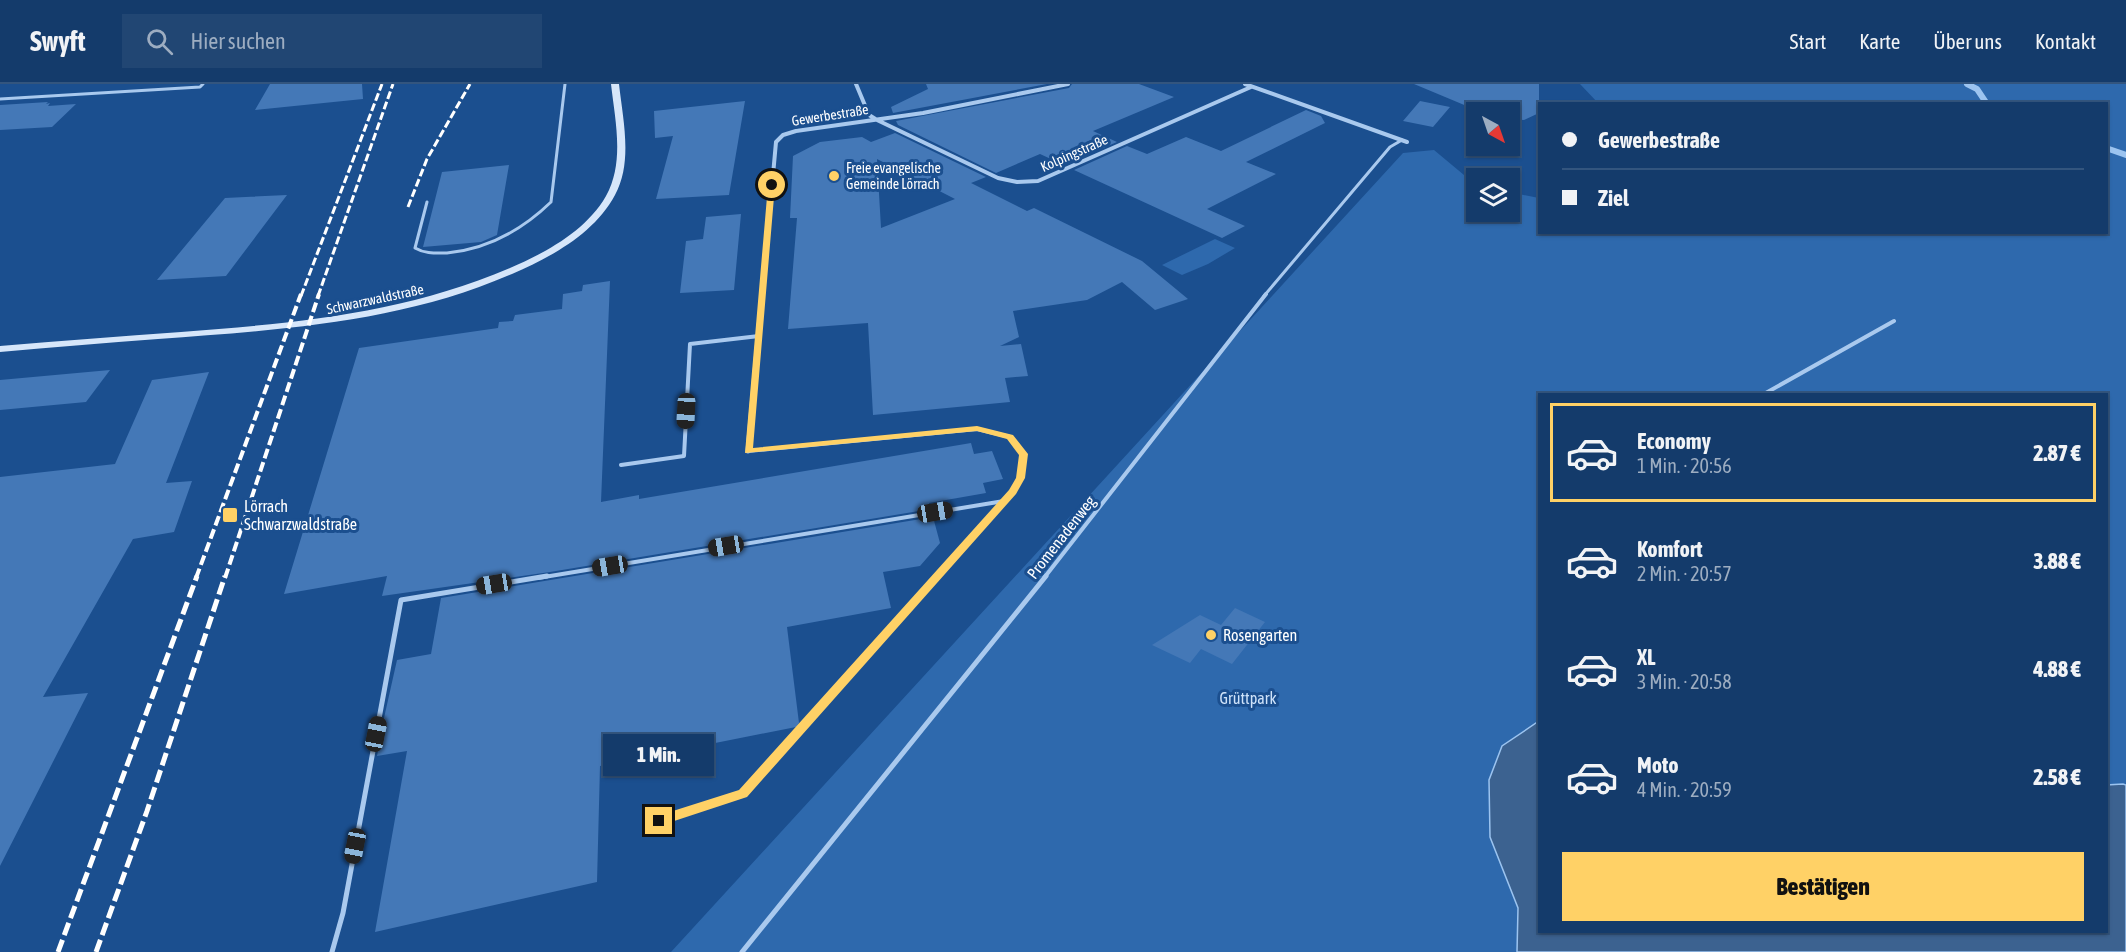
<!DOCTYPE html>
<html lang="de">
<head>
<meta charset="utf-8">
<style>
  body { margin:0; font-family:"Asap Condensed",sans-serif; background:#214673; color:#f1f3f6; height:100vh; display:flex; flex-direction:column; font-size:22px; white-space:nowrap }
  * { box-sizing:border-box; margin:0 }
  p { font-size:20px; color:#9dadc1 }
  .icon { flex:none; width:33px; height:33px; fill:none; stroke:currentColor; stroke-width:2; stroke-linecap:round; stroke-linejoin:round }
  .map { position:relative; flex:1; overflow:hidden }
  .details { position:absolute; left:1538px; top:309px; width:570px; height:540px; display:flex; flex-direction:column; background:#143b6b; border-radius:0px; box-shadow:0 2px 4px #0004,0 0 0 2px #33557e }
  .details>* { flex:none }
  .banner { position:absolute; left:1538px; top:18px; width:570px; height:132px; border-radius:0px; box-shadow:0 2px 4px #0004,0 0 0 2px #33557e; display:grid; align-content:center; height:132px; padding:0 24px; background:#143b6b }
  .needle { width:39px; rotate:140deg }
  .controls { position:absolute; left:1466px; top:18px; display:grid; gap:12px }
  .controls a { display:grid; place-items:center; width:54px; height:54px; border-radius:0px; background:#143b6b; box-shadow:0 2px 4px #0004,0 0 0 2px #33557e; font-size:30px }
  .end { position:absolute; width:27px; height:27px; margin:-14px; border:8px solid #ffd166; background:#111; box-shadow:0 0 0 3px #111 }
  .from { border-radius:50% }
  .bubble { position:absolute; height:42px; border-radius:0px; background:#143b6b; box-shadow:0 2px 4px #0004,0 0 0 2px #33557e; font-size:20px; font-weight:800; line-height:42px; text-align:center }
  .car { position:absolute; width:18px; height:36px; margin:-18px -9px; border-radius:8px; box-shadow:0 0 4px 2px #0007; background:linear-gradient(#222 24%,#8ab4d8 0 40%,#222 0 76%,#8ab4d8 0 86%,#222 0) }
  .banner b { display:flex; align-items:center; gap:21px; height:57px; font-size:22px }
  .banner b+b { border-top:2px solid #33557e }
  .banner i { width:15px; height:15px; background:#f1f3f6 }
  ul { padding:10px 0 0; list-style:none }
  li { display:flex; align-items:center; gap:18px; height:99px; margin:0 12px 9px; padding:0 12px; border:3px solid transparent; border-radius:0px }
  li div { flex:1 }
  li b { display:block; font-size:22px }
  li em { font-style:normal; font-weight:800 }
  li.active { border-color:#ffd166 }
  li>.icon { width:54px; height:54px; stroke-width:1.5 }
  .primary-button { display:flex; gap:12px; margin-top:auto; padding:12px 24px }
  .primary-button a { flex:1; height:69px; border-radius:0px; background:#ffd166; color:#111; font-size:24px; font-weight:800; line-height:69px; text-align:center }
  header { display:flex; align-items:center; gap:36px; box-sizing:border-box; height:84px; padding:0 30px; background:#143b6b; border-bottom:2px solid #33557e }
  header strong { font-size:28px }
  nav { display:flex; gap:33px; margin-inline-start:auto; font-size:21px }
  .search { width:420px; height:54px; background:#214673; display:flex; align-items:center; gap:15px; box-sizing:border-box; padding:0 21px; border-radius:0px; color:#9dadc1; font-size:22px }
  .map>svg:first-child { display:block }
  .green { fill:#2e69ad }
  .water { fill:#3c6290; stroke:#9cc4f0; stroke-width:1.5 }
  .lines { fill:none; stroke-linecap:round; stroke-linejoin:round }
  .stream { stroke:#9cc4f0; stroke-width:6 }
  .building { fill:#4478b7; fill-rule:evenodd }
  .service-far2 { stroke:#a9c9ee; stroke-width:3 }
  .service-far1 { stroke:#a9c9ee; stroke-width:4 }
  .service { stroke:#a9c9ee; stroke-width:5 }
  .minor-far1 { stroke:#a9c9ee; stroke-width:4 }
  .minor { stroke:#a9c9ee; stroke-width:5 }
  .secondary { fill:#d6e6fa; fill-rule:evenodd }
  .rail-far2 { stroke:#fff; stroke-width:3; stroke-dasharray:8 3; stroke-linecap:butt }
  .rail-far1 { stroke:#fff; stroke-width:4; stroke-dasharray:10 4; stroke-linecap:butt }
  .rail { stroke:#fff; stroke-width:5; stroke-dasharray:13 5; stroke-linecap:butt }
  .route { fill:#ffd166 }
  .poi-dot { fill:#ffd166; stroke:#1b4f8f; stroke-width:2 }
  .labels { text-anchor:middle; stroke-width:6; stroke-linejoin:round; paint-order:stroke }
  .far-street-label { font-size:14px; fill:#fff; stroke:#1b4f8f }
  .far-poi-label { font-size:14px; fill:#fff; stroke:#1b4f8f; text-anchor:start }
  .poi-label { font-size:16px; fill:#fff; stroke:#1b4f8f; text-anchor:start }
  .street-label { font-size:16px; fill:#fff; stroke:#1b4f8f }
  .park-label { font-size:16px; fill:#cfe3fa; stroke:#1b4f8f }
</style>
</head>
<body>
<header>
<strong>Swyft</strong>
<div class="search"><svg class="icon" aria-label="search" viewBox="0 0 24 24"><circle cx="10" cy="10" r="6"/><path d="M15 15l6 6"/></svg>Hier suchen</div>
<nav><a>Start</a><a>Karte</a><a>Über uns</a><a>Kontakt</a></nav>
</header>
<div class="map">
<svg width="2126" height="868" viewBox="0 0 2126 868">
  <rect width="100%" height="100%" fill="#1b4f8f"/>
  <path class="green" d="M 1580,0 L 2126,0 L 2126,701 L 2106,701 L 2106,310 L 1539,310 L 1539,637 L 1502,662 L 1490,753 L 1518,824 L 1517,868 L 671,868 L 1403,69 L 1434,66 L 1476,101 L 1476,128 L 1509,128 L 1509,108 L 1539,114 L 1539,148 L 2106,148 L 2106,20 L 1599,20 Z
    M 1215,155 L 1235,164 L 1208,180 L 1182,191 L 1162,181 Z"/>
  <path class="water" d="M 1539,637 L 1539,848 L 2106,848 L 2106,701 L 2123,700 L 2126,701 L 2126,868 L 1517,868 L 1518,824 L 1490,753 L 1489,696 L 1502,662 Z"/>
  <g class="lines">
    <path class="stream" d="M 1967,0 L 1977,5 L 1987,20
      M 2106,64 L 2126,71"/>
  </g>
  <path class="building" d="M 270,0 L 362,0 L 363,15 L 255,26 Z
    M 926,0 L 1047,0 L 893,29 L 891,23 L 928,5 Z
    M 1072,0 L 1139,0 L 1174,13 L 1093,47 L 1117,58 L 1064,81 L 1040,70 L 996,89 L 898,41 L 896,37 L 1069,4 Z
    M 1414,0 L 1539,0 L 1539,29 L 1524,36 L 1509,35 L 1509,28 L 1481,28 Z
    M 745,17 L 729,111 L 656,115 L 673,52 L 655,54 L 654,27 Z
    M 1420,17 L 1450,23 L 1433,43 L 1403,37 Z
    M 48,18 L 46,20 L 50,19 L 48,22 L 76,20 L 52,43 L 0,46 L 0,21 Z
    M 1306,26 L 1321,32 L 1325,39 L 1246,78 L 1276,90 L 1207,125 L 1245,142 L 1222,154 L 1074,86 L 1127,62 L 1147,70 L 1186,53 L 1221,67 Z
    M 895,49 L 986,93 L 971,99 L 1027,127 L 1034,124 L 1142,177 L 1188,215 L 1155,226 L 1122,198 L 1087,216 L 1013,227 L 1019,253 L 1000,262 L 1021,260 L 1028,292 L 1005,294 L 1010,318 L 873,331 L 868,239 L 788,245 L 797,134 L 790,134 L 793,72 L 820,58 L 862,53 L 871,58 ZM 877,75 L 955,115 L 881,144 Z
    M 509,81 L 497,151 L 481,158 L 423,163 L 442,88 Z
    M 287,111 L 226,192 L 157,196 L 225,114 Z
    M 741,130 L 734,206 L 680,209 L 686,157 L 703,155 L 706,133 Z
    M 610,197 L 601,418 L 639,411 L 639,415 L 971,359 L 974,370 L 992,367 L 1003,395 L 983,399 L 986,409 L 929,419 L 931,425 L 550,488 L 382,512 L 387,492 L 284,510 L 359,264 L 498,244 L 499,238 L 513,237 L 515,231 L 562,225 L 563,210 L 582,207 L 583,201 Z
    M 110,286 L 86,318 L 0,326 L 0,296 Z
    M 209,288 L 166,399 L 192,397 L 174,448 L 133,455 L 43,613 L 88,609 L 0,782 L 0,393 L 115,380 L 152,296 Z
    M 933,433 L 940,459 L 920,482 L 883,488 L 891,524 L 787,543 L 799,639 L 796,643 L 600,682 L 597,798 L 375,848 L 407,667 L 377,672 L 384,634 L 397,576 L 431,570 L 441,514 Z
    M 1235,524 L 1265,538 L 1232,580 L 1201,565 L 1190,579 L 1152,561 L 1200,531 L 1221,541 Z"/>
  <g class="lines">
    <path class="service-far2" d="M 0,15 L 200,3 L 203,0
      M 427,118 L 415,164 C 425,170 436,169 447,169 C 488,165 522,146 551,118 L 565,0
      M 1264,212 L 1390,63 L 1402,56"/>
    <path class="service-far1" d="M 1764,310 L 1894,237
      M 748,367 L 977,345 L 1010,353 L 1023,370 L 1020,394 L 1012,408 L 936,494
      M 621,381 L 684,372 L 690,260 L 759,252
      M 538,494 L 1004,417
      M 1044,494 L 1266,210"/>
    <path class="service" d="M 659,737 L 743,709 L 937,492
      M 332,868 L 343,829 L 401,516 L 547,492
      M 742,868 L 1046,492"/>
    <path class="minor-far1" d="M 856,0 L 869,31 L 877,36 L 998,94 L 1017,98 L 1038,97 L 1251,3
      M 1245,0 L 1407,58
      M 762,212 L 776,58 L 783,51 L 796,47 L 923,29 L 1068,0"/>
    <path class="minor" d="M 748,367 L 762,210"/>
    <path class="secondary" d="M 611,0 L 619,0 C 623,36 633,78 615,111 C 594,150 551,173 512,190 C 400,239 279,246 158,255 C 105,259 53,263 0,268 L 0,262 C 60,257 121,252 181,248 C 296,239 402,230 510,184 C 545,169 586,147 606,112 C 625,78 615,36 611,0 Z"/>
    <path class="rail-far2" d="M 408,123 L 427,75 L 470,0
      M 301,212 L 382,0
      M 318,212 L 393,0"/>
    <path class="rail-far1" d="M 196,494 L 301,210
      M 225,494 L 319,210"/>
    <path class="rail" d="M 58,868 L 197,492
      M 96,868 L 147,727 L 225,492"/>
  </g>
  <path class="route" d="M 772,99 L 775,101 L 753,364 L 977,342 L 1013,351 L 1028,370 L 1025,394 L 1016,410 L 747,713 L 659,742 L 654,740 L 653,737 L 654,733 L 739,706 L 1009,406 L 1016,394 L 1019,371 L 1007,355 L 977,347 L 745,369 L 768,101 Z"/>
  <g class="poi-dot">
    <circle cx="834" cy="92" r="6"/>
    <rect x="222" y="423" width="16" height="16" rx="3"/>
    <circle cx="1211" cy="551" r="6"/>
  </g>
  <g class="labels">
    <g class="far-street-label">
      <text transform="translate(830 31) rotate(-9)" y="5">Gewerbestraße</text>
      <text transform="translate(1074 69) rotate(-24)" y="5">Kolpingstraße</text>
      <text transform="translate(375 215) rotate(-12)" y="5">Schwarzwaldstraße</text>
    </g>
    <g class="far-poi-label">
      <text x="846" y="89">Freie evangelische<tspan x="846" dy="16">Gemeinde Lörrach</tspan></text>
    </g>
    <g class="poi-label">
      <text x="244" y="428">Lörrach<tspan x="244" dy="18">Schwarzwaldstraße</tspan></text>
      <text x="1223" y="557">Rosengarten</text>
    </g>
    <g class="street-label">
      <text transform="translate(1061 453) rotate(-52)" y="6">Promenadenweg</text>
    </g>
    <g class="park-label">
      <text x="1248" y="620">Grüttpark</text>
    </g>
  </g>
</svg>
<div class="controls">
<a><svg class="needle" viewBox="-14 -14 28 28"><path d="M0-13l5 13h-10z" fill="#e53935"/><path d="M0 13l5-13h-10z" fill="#9dadc1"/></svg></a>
<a><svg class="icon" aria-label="layers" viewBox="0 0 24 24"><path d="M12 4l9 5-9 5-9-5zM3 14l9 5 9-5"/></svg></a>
</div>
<i class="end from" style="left:772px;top:101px"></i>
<i class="end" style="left:659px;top:737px"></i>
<div class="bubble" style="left:603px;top:650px;width:111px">1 Min.</div>
<i class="car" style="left:686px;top:327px;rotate:183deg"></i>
<i class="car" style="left:935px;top:428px;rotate:81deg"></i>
<i class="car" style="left:726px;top:462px;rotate:261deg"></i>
<i class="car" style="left:610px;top:482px;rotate:261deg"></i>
<i class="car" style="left:494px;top:500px;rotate:261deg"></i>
<i class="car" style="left:376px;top:650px;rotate:11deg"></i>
<i class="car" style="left:355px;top:762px;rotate:191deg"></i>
<div class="banner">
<b><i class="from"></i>Gewerbestraße</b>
<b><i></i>Ziel</b>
</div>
<section class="details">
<ul>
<li class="active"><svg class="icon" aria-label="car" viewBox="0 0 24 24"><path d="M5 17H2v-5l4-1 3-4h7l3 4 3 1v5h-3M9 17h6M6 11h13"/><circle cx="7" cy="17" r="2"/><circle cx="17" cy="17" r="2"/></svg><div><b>Economy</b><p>1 Min. · 20:56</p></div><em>2.87 €</em></li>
<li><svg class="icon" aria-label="car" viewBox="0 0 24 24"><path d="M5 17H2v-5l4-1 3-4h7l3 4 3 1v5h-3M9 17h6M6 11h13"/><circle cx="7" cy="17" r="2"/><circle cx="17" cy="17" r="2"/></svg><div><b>Komfort</b><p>2 Min. · 20:57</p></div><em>3.88 €</em></li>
<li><svg class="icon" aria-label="car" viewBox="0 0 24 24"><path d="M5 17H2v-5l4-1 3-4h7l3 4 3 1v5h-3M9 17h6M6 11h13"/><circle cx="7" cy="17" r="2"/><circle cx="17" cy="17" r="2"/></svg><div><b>XL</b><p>3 Min. · 20:58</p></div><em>4.88 €</em></li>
<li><svg class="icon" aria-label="car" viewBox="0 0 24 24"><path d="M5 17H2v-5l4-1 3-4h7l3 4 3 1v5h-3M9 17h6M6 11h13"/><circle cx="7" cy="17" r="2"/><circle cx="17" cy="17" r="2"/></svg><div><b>Moto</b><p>4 Min. · 20:59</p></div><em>2.58 €</em></li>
</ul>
<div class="primary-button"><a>Bestätigen</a></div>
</section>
</div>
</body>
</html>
